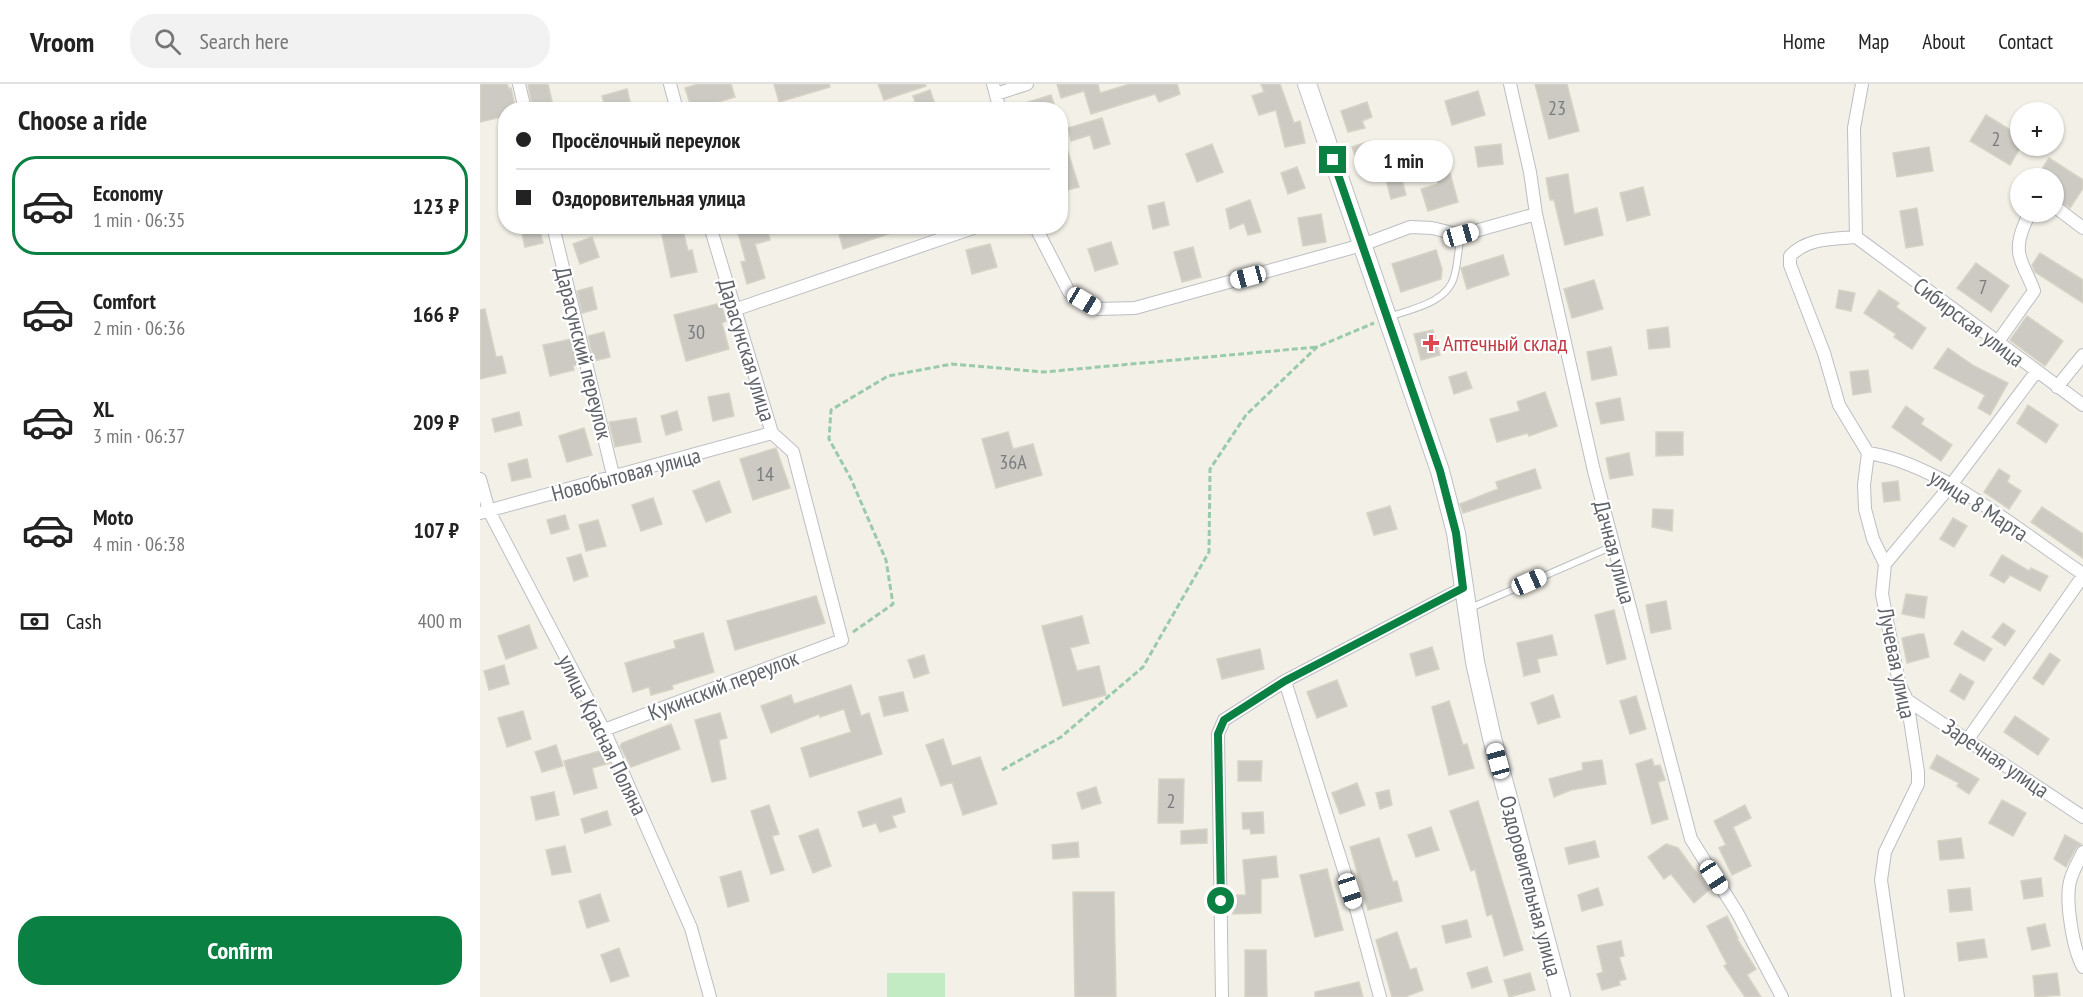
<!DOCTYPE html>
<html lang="en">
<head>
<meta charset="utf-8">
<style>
  body { margin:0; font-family:"PT Sans Narrow",sans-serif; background:#f2f2f2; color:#222; height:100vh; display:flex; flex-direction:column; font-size:22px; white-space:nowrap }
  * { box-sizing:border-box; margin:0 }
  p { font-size:20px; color:#767676 }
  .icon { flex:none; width:33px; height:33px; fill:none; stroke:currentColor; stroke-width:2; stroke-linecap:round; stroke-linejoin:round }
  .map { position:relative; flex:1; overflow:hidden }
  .panel { display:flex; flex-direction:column; background:#fff; width:480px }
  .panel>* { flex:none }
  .banner { position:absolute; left:18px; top:18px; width:570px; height:132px; border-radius:24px; box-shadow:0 2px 4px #0004; display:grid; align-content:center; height:132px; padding:0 18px; background:#fff }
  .controls { position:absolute; left:1530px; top:18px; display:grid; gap:12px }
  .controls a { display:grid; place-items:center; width:54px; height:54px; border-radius:50%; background:#fff; box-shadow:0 2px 4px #0004; font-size:30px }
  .end { position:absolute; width:27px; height:27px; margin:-14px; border:8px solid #0b8043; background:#fff; box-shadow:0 0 0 3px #fff }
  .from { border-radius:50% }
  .bubble { position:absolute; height:42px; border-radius:21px; background:#fff; box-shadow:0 2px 4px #0004; font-size:20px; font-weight:600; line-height:42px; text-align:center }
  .car { position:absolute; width:18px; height:36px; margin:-18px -9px; border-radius:8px; box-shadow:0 0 4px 2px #0007; background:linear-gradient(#fff 24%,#345 0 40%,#fff 0 76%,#345 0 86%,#fff 0) }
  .banner b { display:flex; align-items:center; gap:21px; height:57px; font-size:22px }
  .banner b+b { border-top:2px solid #e0e0e0 }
  .banner i { width:15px; height:15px; background:#222 }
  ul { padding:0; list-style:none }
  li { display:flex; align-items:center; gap:18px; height:99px; margin:0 12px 9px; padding:0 6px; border:3px solid transparent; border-radius:24px }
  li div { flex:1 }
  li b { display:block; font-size:22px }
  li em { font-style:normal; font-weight:600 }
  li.current { border-color:#0b8043 }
  li>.icon { width:54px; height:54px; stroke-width:1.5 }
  h2 { padding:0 18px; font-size:27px; line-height:72px }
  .pay { display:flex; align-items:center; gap:15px; height:66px; padding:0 18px; font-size:22px }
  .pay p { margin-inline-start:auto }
  .action { display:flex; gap:12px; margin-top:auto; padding:12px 18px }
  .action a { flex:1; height:69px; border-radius:24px; background:#0b8043; color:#fff; font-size:24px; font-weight:600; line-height:69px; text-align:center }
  header { display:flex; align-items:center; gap:36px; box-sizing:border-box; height:84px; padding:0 30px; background:#fff; border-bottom:2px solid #e0e0e0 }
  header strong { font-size:28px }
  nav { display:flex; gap:33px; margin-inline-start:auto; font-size:21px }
  .search { width:420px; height:54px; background:#f2f2f2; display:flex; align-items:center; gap:15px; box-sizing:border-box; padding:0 21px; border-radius:24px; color:#767676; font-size:22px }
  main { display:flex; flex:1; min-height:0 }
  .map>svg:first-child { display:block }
  .grass { fill:#c2ebc4 }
  .building { fill:#cdcac4; stroke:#d7d3c4; stroke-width:1.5 }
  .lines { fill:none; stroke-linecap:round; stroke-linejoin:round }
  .lane-casing { stroke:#bbbec3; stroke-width:8 }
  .street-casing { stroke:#bbbec3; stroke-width:14 }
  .secondary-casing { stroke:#bcbfc6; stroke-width:20 }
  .path { stroke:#99caaa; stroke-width:3; stroke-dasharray:6 3; stroke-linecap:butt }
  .lane { stroke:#fff; stroke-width:6 }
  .street { stroke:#fff; stroke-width:12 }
  .secondary { stroke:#fff; stroke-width:18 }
  .route { stroke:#0b8043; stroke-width:8 }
  .health-dot { fill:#e0444e; stroke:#fff; stroke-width:2 }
  .labels { text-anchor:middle; stroke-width:4.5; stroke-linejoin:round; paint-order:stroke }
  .number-label { font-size:20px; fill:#7a7c80 }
  .street-label { font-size:22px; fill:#5e6269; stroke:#fff }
  .health-label { font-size:22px; fill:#be3a42; stroke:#fff; text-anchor:start }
</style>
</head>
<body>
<header>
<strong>Vroom</strong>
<div class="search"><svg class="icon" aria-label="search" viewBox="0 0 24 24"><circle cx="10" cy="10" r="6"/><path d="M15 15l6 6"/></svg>Search here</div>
<nav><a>Home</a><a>Map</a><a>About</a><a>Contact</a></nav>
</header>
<main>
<section class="panel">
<h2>Choose a ride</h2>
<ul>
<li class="current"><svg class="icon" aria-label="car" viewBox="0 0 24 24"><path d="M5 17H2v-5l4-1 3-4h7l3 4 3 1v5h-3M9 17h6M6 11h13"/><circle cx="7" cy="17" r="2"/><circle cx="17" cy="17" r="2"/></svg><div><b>Economy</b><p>1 min · 06:35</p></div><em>123 ₽</em></li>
<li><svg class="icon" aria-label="car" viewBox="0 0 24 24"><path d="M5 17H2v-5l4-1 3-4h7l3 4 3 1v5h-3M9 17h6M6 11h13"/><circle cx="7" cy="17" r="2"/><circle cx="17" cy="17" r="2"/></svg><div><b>Comfort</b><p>2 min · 06:36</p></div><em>166 ₽</em></li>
<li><svg class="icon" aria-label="car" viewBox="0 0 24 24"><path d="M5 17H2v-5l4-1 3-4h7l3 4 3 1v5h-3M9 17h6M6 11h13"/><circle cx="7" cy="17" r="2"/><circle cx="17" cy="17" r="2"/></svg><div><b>XL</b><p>3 min · 06:37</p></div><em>209 ₽</em></li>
<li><svg class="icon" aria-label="car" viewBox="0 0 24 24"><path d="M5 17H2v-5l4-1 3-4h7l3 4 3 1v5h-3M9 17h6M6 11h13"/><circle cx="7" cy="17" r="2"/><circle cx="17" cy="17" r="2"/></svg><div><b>Moto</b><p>4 min · 06:38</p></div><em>107 ₽</em></li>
</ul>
<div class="pay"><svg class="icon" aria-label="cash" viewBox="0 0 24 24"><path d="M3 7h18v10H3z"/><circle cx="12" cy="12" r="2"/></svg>Cash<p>400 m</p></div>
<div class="action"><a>Confirm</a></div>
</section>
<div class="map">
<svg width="1603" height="913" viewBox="0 0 1603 913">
  <rect width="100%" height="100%" fill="#f2f0e7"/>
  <path class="grass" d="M 407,889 L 465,889 L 465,913 L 407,913 Z"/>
  <path class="building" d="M 0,0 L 27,0 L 29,5 L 31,4 L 36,26 L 26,26 L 26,32 L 0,38 Z
    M 50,0 L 68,0 L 74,26 L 53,26 L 48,1 Z
    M 218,0 L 251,0 L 255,13 L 212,26 L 205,4 Z
    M 294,0 L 349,0 L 350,3 L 299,18 Z
    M 398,0 L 445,0 L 446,2 L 404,16 Z
    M 577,0 L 618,0 L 620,9 L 650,0 L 697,0 L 700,10 L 679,18 L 675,10 L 611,30 L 604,7 L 581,14 Z
    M 781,0 L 800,0 L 814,39 L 820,37 L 825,59 L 805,63 L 796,26 L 779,31 L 772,12 L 784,8 Z
    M 1055,0 L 1087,0 L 1099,47 L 1069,55 Z
    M 147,5 L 152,26 L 126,26 L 122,12 Z
    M 450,6 L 457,26 L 438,26 L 433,12 Z
    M 998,7 L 1005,31 L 972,41 L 965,17 Z
    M 571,11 L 576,26 L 535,26 L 535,22 Z
    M 887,18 L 892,33 L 882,37 L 885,44 L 868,48 L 861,27 Z
    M 1506,31 L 1540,52 L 1540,64 L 1530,81 L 1490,57 Z
    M 622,34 L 630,60 L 614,65 L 610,51 L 591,57 L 588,44 Z
    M 580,52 L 583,52 L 599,103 L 580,108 Z
    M 890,57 L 895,70 L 877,78 L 872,63 Z
    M 732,60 L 743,88 L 717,98 L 706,70 Z
    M 1021,60 L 1023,80 L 998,83 L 995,63 Z
    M 1449,63 L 1453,87 L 1417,93 L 1413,69 Z
    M 1569,74 L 1603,96 L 1603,104 L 1590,124 L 1574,114 L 1574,94 L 1556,94 Z
    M 817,83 L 825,104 L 808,110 L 801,89 Z
    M 970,89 L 978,118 L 948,127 L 941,105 L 958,100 L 956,93 Z
    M 1088,90 L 1094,130 L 1117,124 L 1123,151 L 1085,161 L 1074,116 L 1070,116 L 1066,94 Z
    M 921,92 L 926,111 L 911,115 L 906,95 Z
    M 1163,103 L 1170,131 L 1147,137 L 1140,109 Z
    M 770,116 L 781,148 L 768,151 L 764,139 L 750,145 L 746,125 Z
    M 684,118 L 689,141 L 673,145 L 668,122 Z
    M 1437,124 L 1443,161 L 1426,164 L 1420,127 Z
    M 841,130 L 846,158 L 823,162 L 818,134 Z
    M 40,142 L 59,142 L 63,159 L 45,163 Z
    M 180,142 L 202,142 L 208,167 L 212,166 L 217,188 L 191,193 Z
    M 256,142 L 287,142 L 290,156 L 275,160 L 285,194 L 267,200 L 261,178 L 266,177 Z
    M 357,142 L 419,142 L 420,146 L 363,165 Z
    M 112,153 L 119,173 L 100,180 L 93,160 Z
    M 631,158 L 638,180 L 615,187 L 608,165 Z
    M 510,160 L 517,183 L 492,190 L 486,166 Z
    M 713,163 L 721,193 L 702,198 L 694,168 Z
    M 956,166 L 962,185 L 961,195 L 921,208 L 912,180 Z
    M 1560,169 L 1603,196 L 1603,219 L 1555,188 L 1552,181 Z
    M 1023,171 L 1029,191 L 987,205 L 981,184 Z
    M 1496,179 L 1529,202 L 1511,228 L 1477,204 Z
    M 1114,196 L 1123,225 L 1092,234 L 1084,205 Z
    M 112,203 L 117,225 L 102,229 L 97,207 Z
    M 1359,206 L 1375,209 L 1371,227 L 1356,224 Z
    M 1399,206 L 1419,219 L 1416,223 L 1446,244 L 1432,265 L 1414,253 L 1416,250 L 1384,229 Z
    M 241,219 L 246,237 L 242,239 L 249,265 L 206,277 L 194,231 Z
    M 5,225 L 16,273 L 22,272 L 26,289 L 0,295 L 0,226 Z
    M 1547,232 L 1583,257 L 1565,282 L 1530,256 Z
    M 1188,243 L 1190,263 L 1169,265 L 1167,246 Z
    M 953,246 L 960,271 L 941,276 L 934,250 Z
    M 124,248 L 130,273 L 114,277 L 108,252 Z
    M 92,255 L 98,280 L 93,282 L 94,286 L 70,292 L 63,261 Z
    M 1131,263 L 1137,291 L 1112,296 L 1107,268 Z
    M 1468,264 L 1494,282 L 1528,299 L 1510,331 L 1498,324 L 1505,311 L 1454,284 Z
    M 1388,286 L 1391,308 L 1373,311 L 1370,288 Z
    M 986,288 L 992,304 L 974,310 L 969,293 Z
    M 1065,308 L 1077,342 L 1049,352 L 1048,349 L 1017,358 L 1010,335 L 1040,327 L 1037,318 Z
    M 249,309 L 254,332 L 233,337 L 228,313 Z
    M 1140,314 L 1144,336 L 1121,340 L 1116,319 Z
    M 1548,321 L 1578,341 L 1566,359 L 1537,339 Z
    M 1426,322 L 1444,335 L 1441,340 L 1472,361 L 1461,377 L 1412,343 Z
    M 197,327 L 202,346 L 186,351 L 181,332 Z
    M 39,328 L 42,341 L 15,348 L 12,335 Z
    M 156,334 L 161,358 L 135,363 L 129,338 Z
    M 104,344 L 112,371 L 87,378 L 79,352 Z
    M 528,348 L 533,365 L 553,360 L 562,391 L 516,404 L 502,355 Z
    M 1176,348 L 1203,348 L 1203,371 L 1176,372 Z
    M 296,364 L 310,404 L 273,416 L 260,375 Z
    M 1149,369 L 1153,391 L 1130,395 L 1126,374 Z
    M 47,375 L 51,393 L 32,397 L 28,380 Z
    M 1055,385 L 1061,404 L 983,429 L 980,420 L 1018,405 L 1016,398 Z
    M 1519,385 L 1530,392 L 1527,398 L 1541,407 L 1529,425 L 1504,408 Z
    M 239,397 L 251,428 L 226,438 L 213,407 Z
    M 1418,397 L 1420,416 L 1404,418 L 1402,399 Z
    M 173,414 L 182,440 L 161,447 L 152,421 Z
    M 910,422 L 917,445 L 894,451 L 887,429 Z
    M 1562,423 L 1603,450 L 1603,474 L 1551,438 Z
    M 1173,425 L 1193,426 L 1192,447 L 1172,443 Z
    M 85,431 L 89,445 L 71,450 L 67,436 Z
    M 1473,434 L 1487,442 L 1474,463 L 1460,455 Z
    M 118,436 L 126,462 L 106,467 L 99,441 Z
    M 101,470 L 108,492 L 94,497 L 87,474 Z
    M 1522,471 L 1549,487 L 1551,484 L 1568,492 L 1560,507 L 1530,491 L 1524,499 L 1510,491 Z
    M 1426,510 L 1447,513 L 1444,534 L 1422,530 Z
    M 336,512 L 345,539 L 255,566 L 247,537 Z
    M 1186,517 L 1191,545 L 1171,549 L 1166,521 Z
    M 1134,526 L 1146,575 L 1127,580 L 1115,531 Z
    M 602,532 L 609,559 L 590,564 L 597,587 L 619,582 L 626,611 L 583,622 L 562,542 Z
    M 1523,539 L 1535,547 L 1525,562 L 1512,553 Z
    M 49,541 L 57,564 L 26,575 L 18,552 Z
    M 1482,547 L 1512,565 L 1504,577 L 1474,560 Z
    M 223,549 L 234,588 L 192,601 L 193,605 L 171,611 L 169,603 L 153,608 L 145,579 L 196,564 L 194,557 Z
    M 1439,550 L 1444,550 L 1449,573 L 1427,579 L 1422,554 Z
    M 1072,551 L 1077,571 L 1057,575 L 1060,588 L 1044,592 L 1037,559 Z
    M 952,563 L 959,585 L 936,592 L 930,570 Z
    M 780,565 L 784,585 L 742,595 L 737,575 Z
    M 1570,569 L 1580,576 L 1563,601 L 1553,594 Z
    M 444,571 L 449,589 L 434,594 L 428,576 Z
    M 24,581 L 29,600 L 9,606 L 4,587 Z
    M 1480,590 L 1494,598 L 1484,616 L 1470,607 Z
    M 857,596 L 867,622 L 837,634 L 827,608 Z
    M 371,601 L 381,632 L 389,629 L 402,670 L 330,693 L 321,664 L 371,648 L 364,625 L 340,633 L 339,630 L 291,649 L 281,622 L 311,611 L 314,620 Z
    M 423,608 L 428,627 L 404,632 L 399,613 Z
    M 1073,611 L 1080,633 L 1058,640 L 1051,619 Z
    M 1156,612 L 1166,645 L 1150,650 L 1140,617 Z
    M 969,617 L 983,661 L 987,660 L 994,684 L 969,691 L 952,623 Z
    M 43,627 L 51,655 L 27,663 L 18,634 Z
    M 240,629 L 247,654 L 239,656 L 246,695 L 232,698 L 215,636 Z
    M 1535,632 L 1569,655 L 1558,671 L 1524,648 Z
    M 191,640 L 200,665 L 151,683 L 140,662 L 142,659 Z
    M 463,655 L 472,682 L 500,673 L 517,720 L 483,731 L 472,698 L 461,702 L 446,661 Z
    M 76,661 L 83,682 L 62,688 L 55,668 Z
    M 124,666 L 130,679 L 112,684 L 117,704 L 94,710 L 84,677 Z
    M 1457,671 L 1499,695 L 1489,710 L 1477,702 L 1479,699 L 1450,684 Z
    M 1172,675 L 1174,682 L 1180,681 L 1185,696 L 1178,698 L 1188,735 L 1172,740 L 1156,680 Z
    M 1122,676 L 1126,700 L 1091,706 L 1074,713 L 1069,695 L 1103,686 L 1102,679 Z
    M 758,677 L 782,677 L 781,697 L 758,697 Z
    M 679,695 L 704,695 L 703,739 L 678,739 Z
    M 877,699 L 885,721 L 860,730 L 852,709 Z
    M 616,703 L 621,719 L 602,725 L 597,709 Z
    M 909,706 L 912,721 L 900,725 L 896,709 Z
    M 74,708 L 79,731 L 56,736 L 51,713 Z
    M 421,714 L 425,728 L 412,732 L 416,743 L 400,748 L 396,739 L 383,743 L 378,728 Z
    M 1522,716 L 1546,729 L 1533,752 L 1509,739 Z
    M 998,717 L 1043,866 L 1024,872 L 1012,830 L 1007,832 L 995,785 L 991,787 L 970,727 Z
    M 289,721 L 299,750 L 292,752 L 304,786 L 291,790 L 271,727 Z
    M 1265,721 L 1271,734 L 1253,743 L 1271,782 L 1252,791 L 1239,764 L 1246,761 L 1234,737 Z
    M 127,727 L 131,741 L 105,749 L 101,735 Z
    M 783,728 L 784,749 L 771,750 L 770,745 L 763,745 L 762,729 Z
    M 951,743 L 959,766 L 936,773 L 928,751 Z
    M 338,745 L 351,782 L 333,789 L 319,752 Z
    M 727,745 L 727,759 L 701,760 L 701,747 Z
    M 1585,751 L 1601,760 L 1596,764 L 1586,783 L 1574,775 Z
    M 899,754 L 913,798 L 917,797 L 922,817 L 888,826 L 870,763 Z
    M 1481,754 L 1484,774 L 1460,776 L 1458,757 Z
    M 1115,757 L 1119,773 L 1089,780 L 1085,764 Z
    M 598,758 L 599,773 L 573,775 L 572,761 Z
    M 1186,760 L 1198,764 L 1229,806 L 1214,819 L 1191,790 L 1184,795 L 1168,773 Z
    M 85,762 L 91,788 L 72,791 L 66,766 Z
    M 796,772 L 798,793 L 781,795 L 781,829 L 753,830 L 753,811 L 766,811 L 763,776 Z
    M 847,785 L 863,846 L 835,853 L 820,791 Z
    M 261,787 L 269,817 L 248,823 L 240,793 Z
    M 1561,794 L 1563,812 L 1544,815 L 1541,797 Z
    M 1118,804 L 1123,821 L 1102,827 L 1098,811 Z
    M 1490,804 L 1492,826 L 1470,828 L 1468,806 Z
    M 593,808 L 634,808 L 636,913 L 595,913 Z
    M 120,810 L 129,837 L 107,844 L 99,817 Z
    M 1247,832 L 1258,854 L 1257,855 L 1276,885 L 1267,891 L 1281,913 L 1265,913 L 1244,882 L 1247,880 L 1227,842 Z
    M 987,836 L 991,853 L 966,859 L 962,842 Z
    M 1565,840 L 1570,862 L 1552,866 L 1547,844 Z
    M 917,848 L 930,886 L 936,884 L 943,906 L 925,913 L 912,913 L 896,856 Z
    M 1504,855 L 1507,873 L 1479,877 L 1477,859 Z
    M 1141,857 L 1144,872 L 1139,873 L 1146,895 L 1139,897 L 1140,901 L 1122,906 L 1117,890 L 1123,888 L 1117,862 Z
    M 139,864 L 149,892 L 131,898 L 121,871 Z
    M 765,866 L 786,866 L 787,913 L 765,913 Z
    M 1007,883 L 1012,898 L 992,904 L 987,889 Z
    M 1050,889 L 1055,906 L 1029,913 L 1024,896 Z
    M 1577,889 L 1580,911 L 1555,913 L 1553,892 Z
    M 879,898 L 883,913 L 835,913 L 835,908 Z"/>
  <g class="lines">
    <g class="lane-casing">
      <path id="lane" d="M 909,233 C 931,225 967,219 974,193 C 978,180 978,165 981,151
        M 988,525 L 1133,462"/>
    </g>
    <g class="street-casing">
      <path id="street" d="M 39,0 L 45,26
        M 190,0 L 197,26
        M 513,0 L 520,26
        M 1030,0 L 1050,88 L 1056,130 L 1114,387 L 1211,755 L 1258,830 L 1302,913
        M 1382,0 L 1374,44 L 1376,153 C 1352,155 1327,154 1310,172 L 1310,181 L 1344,269 L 1359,321 L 1388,369 L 1384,401 L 1385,425 L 1393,455 L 1405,480
        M 516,10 L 547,0
        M 1574,122 L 1603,144
        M 73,142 L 134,395
        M 555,142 L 589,208 L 618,225 L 655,224 L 882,161 L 930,143 L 952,144 L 981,151 L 1056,130
        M 1376,153 L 1603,321
        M 254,226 L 499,142
        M 1517,259 L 1554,207 C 1545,181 1532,173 1543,144 C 1546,137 1547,132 1553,128
        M 1577,303 L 1603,271
        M 1388,369 C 1459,379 1542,449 1603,490
        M 0,395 L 9,427 L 124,646 L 211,844 L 230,913
        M 0,429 L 292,349
        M 805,597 L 877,828 L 900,913
        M 1427,616 L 1603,733
        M 124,646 L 362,556 L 313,368 L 292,349 L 230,142
        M 1488,655 L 1603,492
        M 1603,768 C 1599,776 1594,785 1591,794 C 1584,814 1593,865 1603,883
        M 742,913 L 738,650 L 744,636 L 805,597 L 983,504
        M 1418,913 L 1401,796 L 1405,768 L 1438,700 L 1438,688 L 1427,616 L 1419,599 L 1402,510 L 1405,480 L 1471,401 L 1556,288"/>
    </g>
    <g class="secondary-casing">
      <path id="secondary" d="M 827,0 L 960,387 L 976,449 L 995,578 L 1012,654 L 1081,913"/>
    </g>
    <path class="path" d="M 373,548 L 413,520 L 406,476 L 371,395 L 349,355 L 351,326 L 408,292 L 472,280 L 564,288 L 837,263
      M 522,686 L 581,653 L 663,583 L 729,468 L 730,385 L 766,331 L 837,263 L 894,239"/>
    <use href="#lane" class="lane"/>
    <use href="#street" class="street"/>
    <use href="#secondary" class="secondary"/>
  </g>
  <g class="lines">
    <path class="route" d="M 741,817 L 738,650 L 744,636 L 805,597 L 983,504 L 976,449 L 960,387 L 853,76"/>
  </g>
  <path class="health-dot" d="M948 250h6v6h6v6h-6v6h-6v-6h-6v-6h6z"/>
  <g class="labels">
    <g class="number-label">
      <text x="1077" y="31">23</text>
      <text x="1516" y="62">2</text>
      <text x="1503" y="210">7</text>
      <text x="216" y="255">30</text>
      <text x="533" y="385">36А</text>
      <text x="285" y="397">14</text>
      <text x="691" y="724">2</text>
    </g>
    <g class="street-label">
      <text transform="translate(1489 238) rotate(37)" y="8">Сибирская улица</text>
      <text transform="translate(267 266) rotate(73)" y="8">Дарасунская улица</text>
      <text transform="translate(104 269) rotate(76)" y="8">Дарасунский переулок</text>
      <text transform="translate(146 390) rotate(-15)" y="8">Новобытовая улица</text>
      <text transform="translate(1499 421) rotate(33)" y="8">улица 8 Марта</text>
      <text transform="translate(1135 468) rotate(75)" y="8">Дачная улица</text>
      <text transform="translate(1417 579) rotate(78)" y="8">Лучевая улица</text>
      <text transform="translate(243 601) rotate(-21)" y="8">Кукинский переулок</text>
      <text transform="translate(123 651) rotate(64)" y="8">улица Красная Поляна</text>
      <text transform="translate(1516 674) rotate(34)" y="8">Заречная улица</text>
      <text transform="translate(1051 802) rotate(75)" y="8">Оздоровительная улица</text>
    </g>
    <g class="health-label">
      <text x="963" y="267">Аптечный склад</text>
    </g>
  </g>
</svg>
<div class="controls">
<a>+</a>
<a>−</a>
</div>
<i class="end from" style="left:741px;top:817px"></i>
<i class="end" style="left:853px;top:76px"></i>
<div class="bubble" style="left:874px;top:56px;width:99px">1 min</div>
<i class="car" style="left:981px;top:151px;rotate:74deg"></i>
<i class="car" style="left:768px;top:193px;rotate:255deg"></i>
<i class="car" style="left:604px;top:217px;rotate:121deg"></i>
<i class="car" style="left:1049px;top:498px;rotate:66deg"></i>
<i class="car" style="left:1018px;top:677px;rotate:345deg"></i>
<i class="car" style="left:1234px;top:793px;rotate:147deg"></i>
<i class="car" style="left:870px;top:807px;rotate:162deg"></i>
<div class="banner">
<b><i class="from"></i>Просёлочный переулок</b>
<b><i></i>Оздоровительная улица</b>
</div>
</div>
</main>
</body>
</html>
